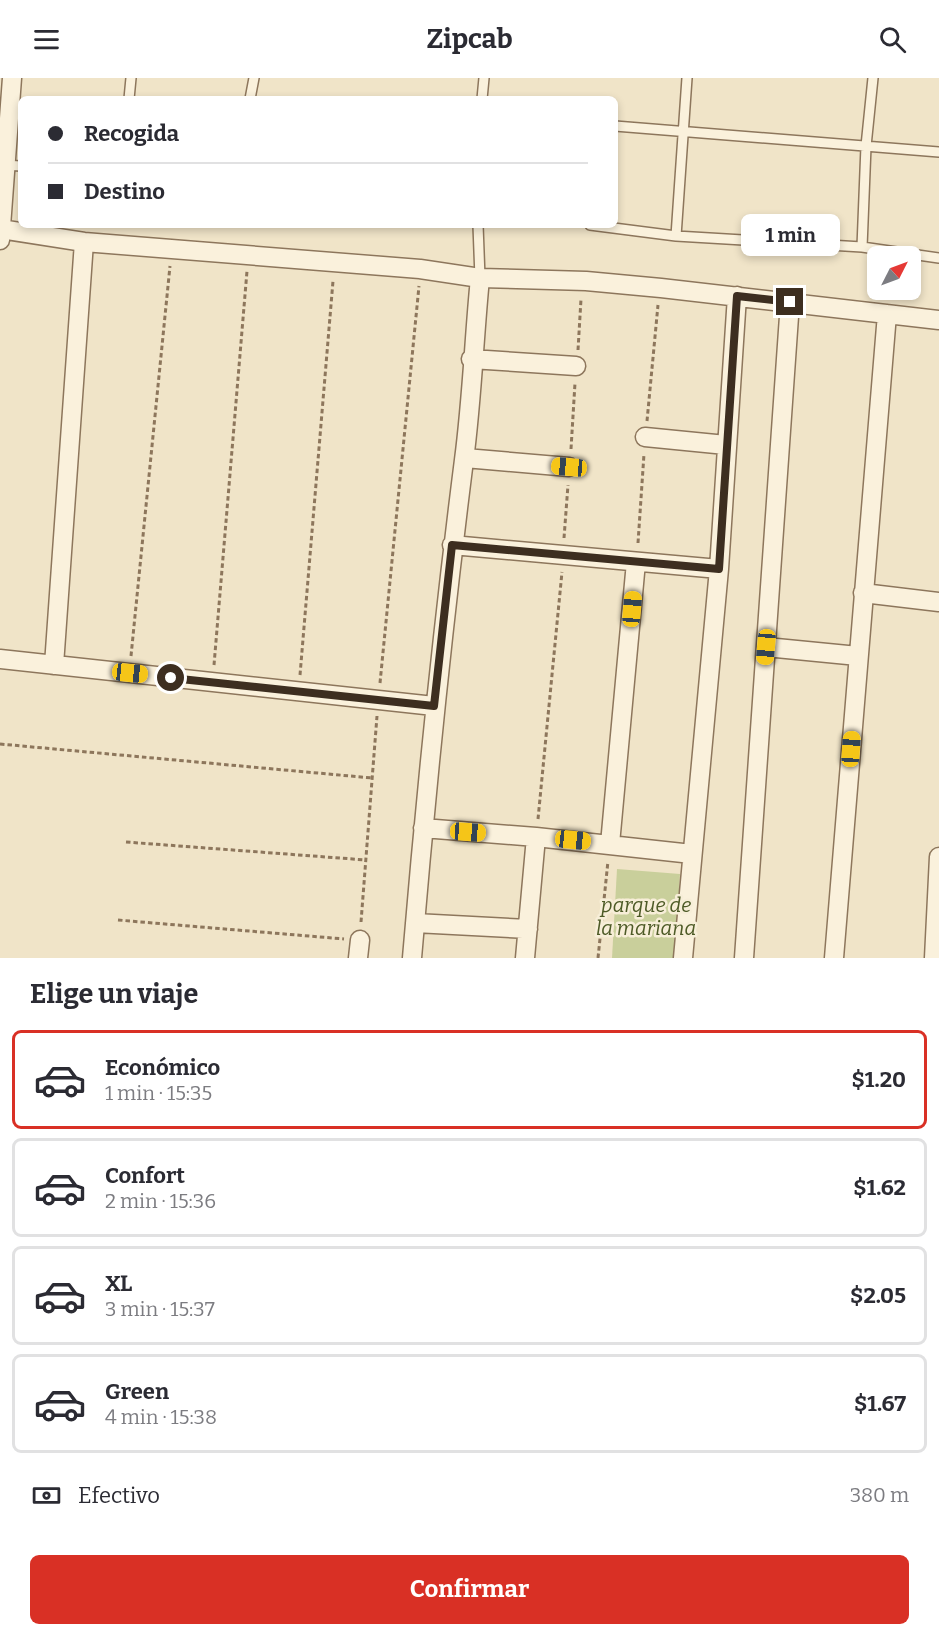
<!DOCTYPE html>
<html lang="es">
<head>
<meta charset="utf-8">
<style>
  body { margin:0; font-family:Bitter,serif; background:#f7f7f7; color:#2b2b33; height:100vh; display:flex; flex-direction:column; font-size:22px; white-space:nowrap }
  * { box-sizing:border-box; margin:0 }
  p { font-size:20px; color:#7c7c81 }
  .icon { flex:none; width:33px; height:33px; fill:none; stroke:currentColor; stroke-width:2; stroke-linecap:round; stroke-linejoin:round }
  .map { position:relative; height:880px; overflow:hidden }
  .sheet { display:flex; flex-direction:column; background:#fff; flex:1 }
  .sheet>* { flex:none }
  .banner { position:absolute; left:18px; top:18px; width:600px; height:132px; border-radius:9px; box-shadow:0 3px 9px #0003; display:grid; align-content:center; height:132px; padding:0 30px; background:#fff }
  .needle { width:39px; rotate:48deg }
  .fabs { position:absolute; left:867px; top:168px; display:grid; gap:12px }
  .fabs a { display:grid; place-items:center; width:54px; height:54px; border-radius:9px; background:#fff; box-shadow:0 3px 9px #0003; font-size:30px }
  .end { position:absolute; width:27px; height:27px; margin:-14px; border:8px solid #3d2e20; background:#fff; box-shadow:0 0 0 3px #fff }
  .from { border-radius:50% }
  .bubble { position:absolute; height:42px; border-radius:9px; background:#fff; box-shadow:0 3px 9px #0003; font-size:20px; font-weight:700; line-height:42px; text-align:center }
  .car { position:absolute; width:18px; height:36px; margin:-18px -9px; border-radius:8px; box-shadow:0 0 4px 2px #0007; background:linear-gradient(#f5c518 24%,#345 0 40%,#f5c518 0 76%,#345 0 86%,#f5c518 0) }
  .banner b { display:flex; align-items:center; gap:21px; height:57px; font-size:22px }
  .banner b+b { border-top:2px solid #e1e1e2 }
  .banner i { width:15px; height:15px; background:#2b2b33 }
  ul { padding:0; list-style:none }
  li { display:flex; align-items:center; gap:18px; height:99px; margin:0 12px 9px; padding:0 18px; border:3px solid #e1e1e2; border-radius:9px }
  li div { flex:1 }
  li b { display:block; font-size:22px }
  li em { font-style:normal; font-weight:700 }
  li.selected { border-color:#d93025 }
  li>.icon { width:54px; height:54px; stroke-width:1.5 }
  h2 { padding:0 30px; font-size:27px; line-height:72px }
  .pay { display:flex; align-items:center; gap:15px; height:66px; padding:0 30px; font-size:22px }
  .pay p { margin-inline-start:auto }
  .primary-button { display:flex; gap:12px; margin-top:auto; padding:12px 30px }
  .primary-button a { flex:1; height:69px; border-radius:9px; background:#d93025; color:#fff; font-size:24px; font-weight:700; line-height:69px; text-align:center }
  header { display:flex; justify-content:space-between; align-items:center; height:78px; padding:0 30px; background:#fff; font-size:27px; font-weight:700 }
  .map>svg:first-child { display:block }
  .green { fill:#c9cf9b }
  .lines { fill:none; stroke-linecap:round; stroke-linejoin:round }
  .lane-casing { stroke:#8d765c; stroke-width:12 }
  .street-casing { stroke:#8d765c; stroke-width:21 }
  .path { stroke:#8d765c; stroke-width:3; stroke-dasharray:4.5 3; stroke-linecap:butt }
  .lane { stroke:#faf1dc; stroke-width:9 }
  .street { stroke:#faf1dc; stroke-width:18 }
  .route { stroke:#3d2e20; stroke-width:8 }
  .labels { text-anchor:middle; stroke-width:5; stroke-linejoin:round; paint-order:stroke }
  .park-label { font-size:20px; font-style:italic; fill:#4d5a26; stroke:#f7eed8 }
</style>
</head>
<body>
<header><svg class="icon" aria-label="menu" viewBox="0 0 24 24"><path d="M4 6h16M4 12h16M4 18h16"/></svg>Zipcab<svg class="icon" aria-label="search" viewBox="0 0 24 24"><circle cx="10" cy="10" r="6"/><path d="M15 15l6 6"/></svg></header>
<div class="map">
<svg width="939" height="880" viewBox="0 0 939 880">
  <rect width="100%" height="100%" fill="#f0e4c8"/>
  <path class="green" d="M 617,791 L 680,796 L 675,880 L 612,880 Z"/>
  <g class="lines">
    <g class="lane-casing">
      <path id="lane" d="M 129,21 L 131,0
        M 250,21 L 254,0
        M 482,21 L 484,0
        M 615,48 L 939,74
        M 2,87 L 21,88
        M 478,147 L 480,200
        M 590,147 L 676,158 L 862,169 L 939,180
        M 676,158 L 687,0
        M 862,169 L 866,68 L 873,0"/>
    </g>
    <g class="street-casing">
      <path id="street" d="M 0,151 L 84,164 L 420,191 L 480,200 L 586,203 L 661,210 L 939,242
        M 0,162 L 12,0
        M 471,281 L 576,288
        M 645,359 L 726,367
        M 465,380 L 569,389
        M 452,467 L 719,491
        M 863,515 L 939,524
        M 766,569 L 858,578
        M 0,581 L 434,628
        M 54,587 L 84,164
        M 423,750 L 536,759 L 692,776
        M 610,766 L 636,484
        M 415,845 L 528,851
        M 358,880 L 360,862
        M 412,880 C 426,713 443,548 464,382 C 472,322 474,261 480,200
        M 525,880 L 536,759
        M 683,880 L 719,491 L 737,218
        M 744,880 L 790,224
        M 834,880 L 887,236
        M 934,880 L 939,779"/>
    </g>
    <path class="path" d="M 578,272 L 581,221
      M 647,343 L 658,227
      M 571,371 L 575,305
      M 564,460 L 568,407
      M 638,465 L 644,376
      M 131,578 L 170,188
      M 214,587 L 247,193
      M 300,597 L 333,203
      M 380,605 L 419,208
      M 0,666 L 372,700
      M 538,741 L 562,494
      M 126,764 L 366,782
      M 118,842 L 344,861
      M 361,844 L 377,638
      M 598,880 L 608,783"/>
    <use href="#lane" class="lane"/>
    <use href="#street" class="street"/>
  </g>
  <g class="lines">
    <path class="route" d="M 171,600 L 434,628 L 452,467 L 719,491 L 737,218 L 790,224"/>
  </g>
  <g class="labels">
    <g class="park-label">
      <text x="646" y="834">parque de<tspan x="646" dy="23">la mariana</tspan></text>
    </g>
  </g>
</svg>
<div class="fabs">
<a><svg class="needle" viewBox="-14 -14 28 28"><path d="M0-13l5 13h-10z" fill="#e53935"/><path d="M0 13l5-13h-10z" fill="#7c7c81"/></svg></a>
</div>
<i class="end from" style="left:171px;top:600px"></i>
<i class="end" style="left:790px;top:224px"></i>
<div class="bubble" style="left:741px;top:136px;width:99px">1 min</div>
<i class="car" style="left:569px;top:389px;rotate:275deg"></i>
<i class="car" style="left:632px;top:531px;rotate:5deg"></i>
<i class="car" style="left:766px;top:569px;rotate:185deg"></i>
<i class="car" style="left:130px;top:595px;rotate:96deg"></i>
<i class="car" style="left:851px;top:671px;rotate:4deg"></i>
<i class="car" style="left:468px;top:754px;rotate:94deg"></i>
<i class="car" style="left:573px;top:762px;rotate:96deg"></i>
<div class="banner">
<b><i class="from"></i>Recogida</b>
<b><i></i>Destino</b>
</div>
</div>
<section class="sheet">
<h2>Elige un viaje</h2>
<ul>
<li class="selected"><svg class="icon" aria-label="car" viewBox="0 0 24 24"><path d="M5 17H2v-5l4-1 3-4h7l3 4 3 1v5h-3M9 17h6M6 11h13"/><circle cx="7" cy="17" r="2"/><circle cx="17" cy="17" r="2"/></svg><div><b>Económico</b><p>1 min · 15:35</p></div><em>$1.20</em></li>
<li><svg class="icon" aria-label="car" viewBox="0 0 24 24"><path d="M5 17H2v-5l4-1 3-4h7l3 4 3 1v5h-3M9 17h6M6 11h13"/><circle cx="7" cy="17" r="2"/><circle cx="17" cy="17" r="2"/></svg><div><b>Confort</b><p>2 min · 15:36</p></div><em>$1.62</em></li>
<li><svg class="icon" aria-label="car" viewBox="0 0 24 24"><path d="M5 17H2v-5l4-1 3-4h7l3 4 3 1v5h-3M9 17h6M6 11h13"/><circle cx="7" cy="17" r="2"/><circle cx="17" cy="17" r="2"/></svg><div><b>XL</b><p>3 min · 15:37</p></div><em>$2.05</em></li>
<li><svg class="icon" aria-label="car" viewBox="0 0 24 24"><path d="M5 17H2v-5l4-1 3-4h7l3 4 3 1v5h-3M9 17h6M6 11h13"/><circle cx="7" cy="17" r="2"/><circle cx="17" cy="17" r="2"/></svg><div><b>Green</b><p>4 min · 15:38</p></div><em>$1.67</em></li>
</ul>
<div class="pay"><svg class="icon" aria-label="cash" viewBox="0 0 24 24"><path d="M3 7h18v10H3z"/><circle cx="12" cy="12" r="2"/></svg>Efectivo<p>380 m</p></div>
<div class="primary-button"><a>Confirmar</a></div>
</section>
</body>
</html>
